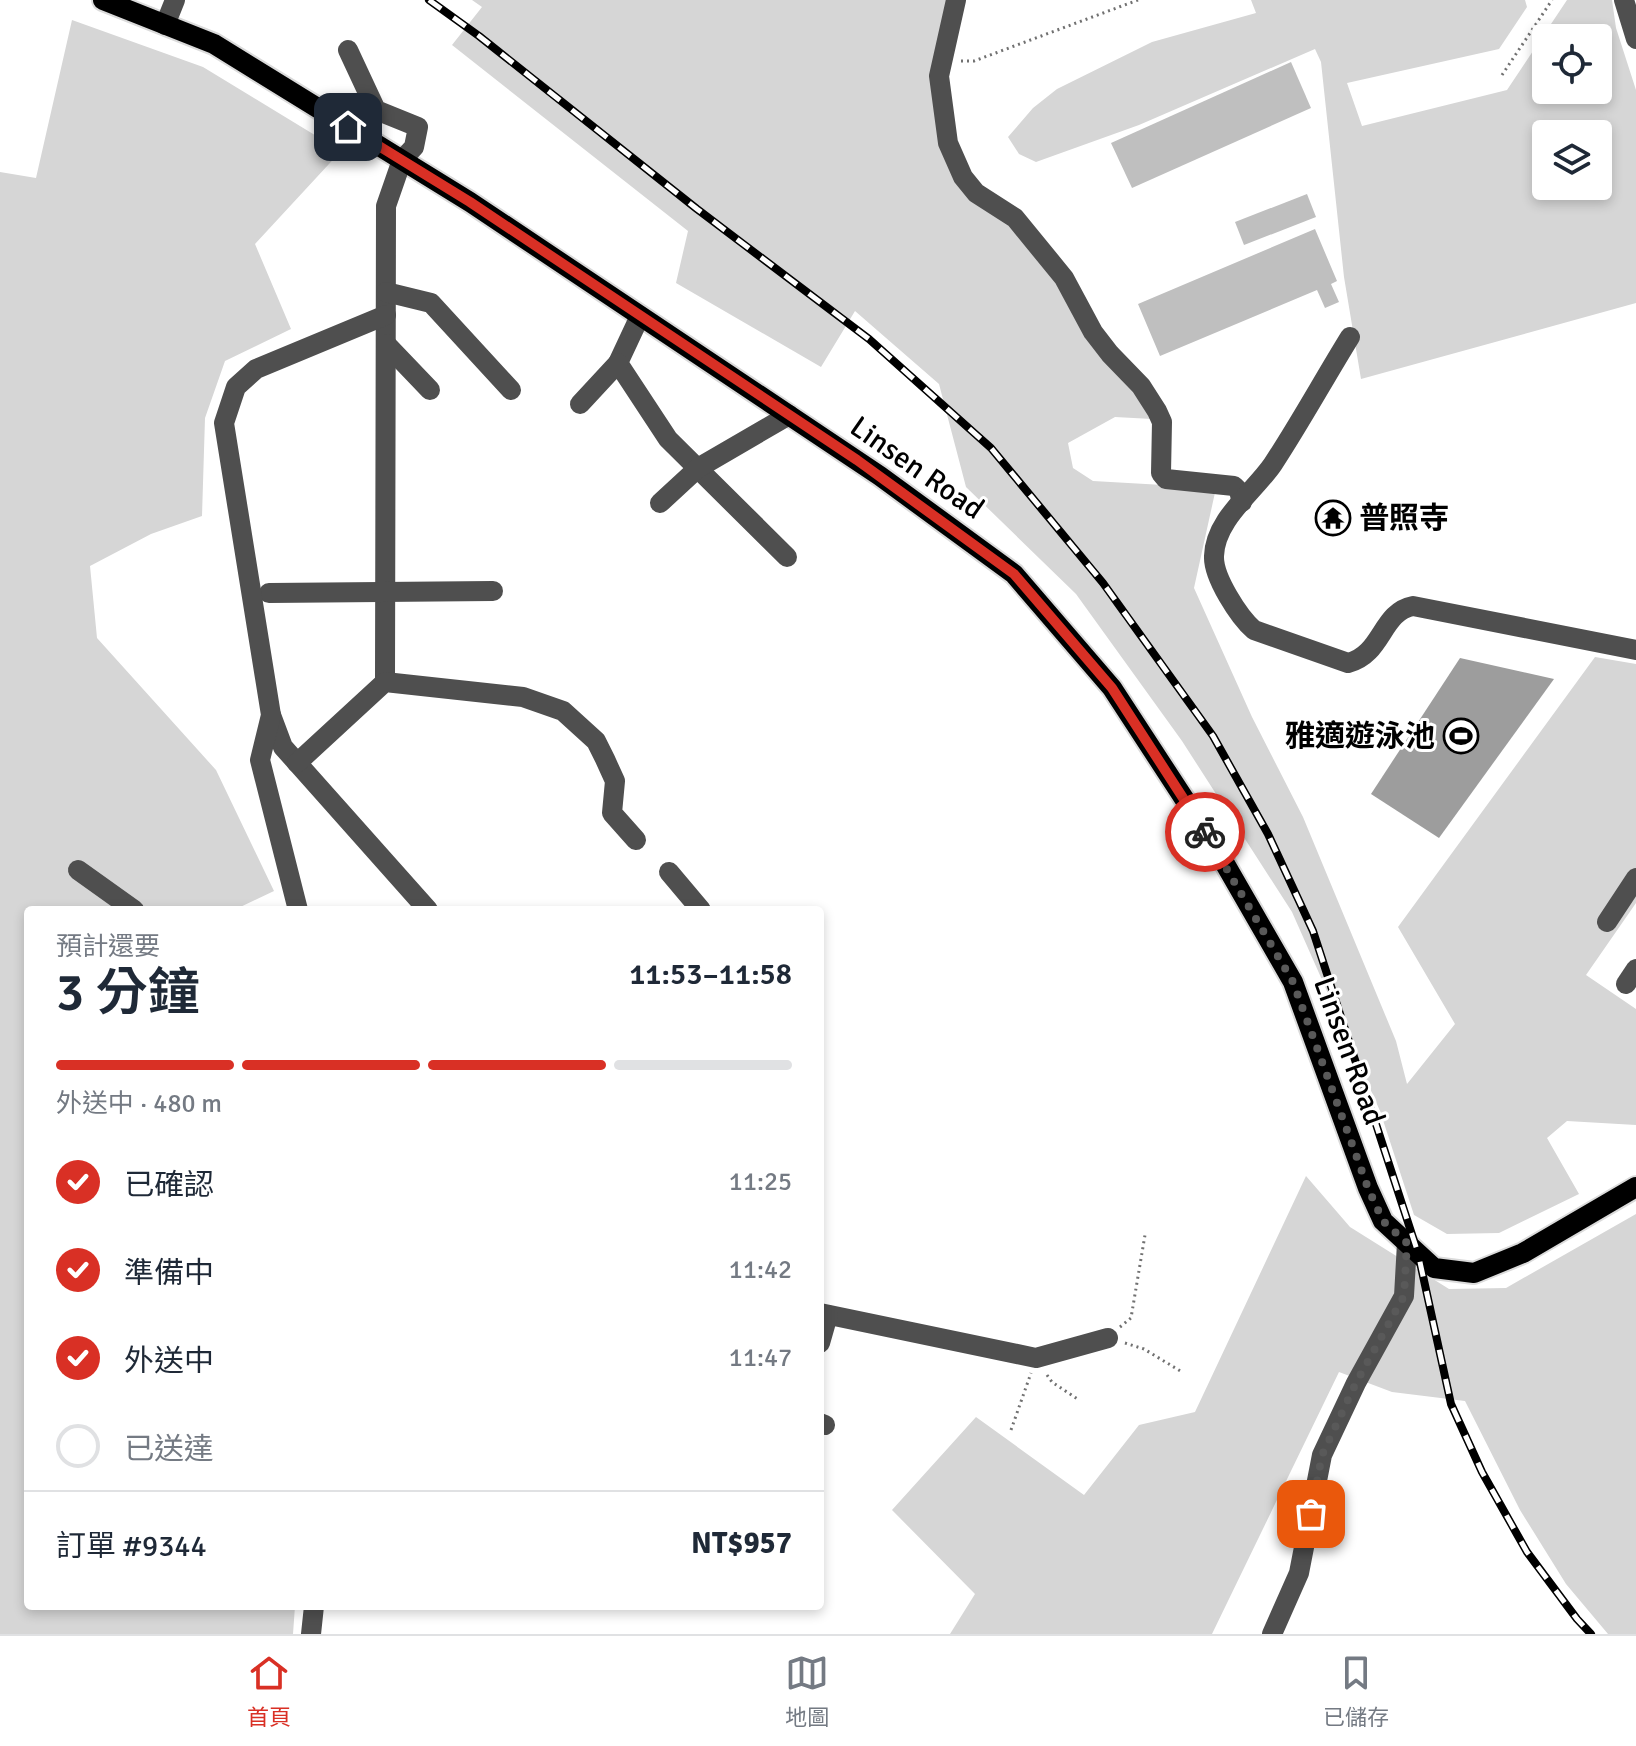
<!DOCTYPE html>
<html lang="zh-TW">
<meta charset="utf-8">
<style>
:root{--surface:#fff;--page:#f6f6f7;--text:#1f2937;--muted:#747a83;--line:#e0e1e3;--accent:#d93025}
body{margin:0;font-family:Signika,"Noto Sans TC",sans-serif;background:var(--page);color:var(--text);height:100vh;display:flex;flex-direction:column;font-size:30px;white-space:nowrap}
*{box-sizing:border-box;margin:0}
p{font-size:26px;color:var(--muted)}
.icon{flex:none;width:44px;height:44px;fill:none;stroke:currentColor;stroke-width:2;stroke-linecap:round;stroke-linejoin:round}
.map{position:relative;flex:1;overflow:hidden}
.side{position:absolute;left:24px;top:906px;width:800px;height:704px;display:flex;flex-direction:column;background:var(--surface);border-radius:8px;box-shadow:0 4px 12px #0003}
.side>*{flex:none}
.fabs{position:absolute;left:1532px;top:24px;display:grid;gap:16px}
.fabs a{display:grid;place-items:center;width:80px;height:80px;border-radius:8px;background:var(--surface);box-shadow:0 4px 12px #0003;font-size:40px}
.pin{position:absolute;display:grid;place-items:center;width:68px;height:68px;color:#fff;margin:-34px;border-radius:16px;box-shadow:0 4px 12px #0006}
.courier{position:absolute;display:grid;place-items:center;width:80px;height:80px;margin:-40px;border:6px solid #d93025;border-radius:50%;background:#fff;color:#222;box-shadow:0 2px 10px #0007}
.overview em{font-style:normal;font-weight:600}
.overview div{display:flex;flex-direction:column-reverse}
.overview{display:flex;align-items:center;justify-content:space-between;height:136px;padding:0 32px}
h1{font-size:52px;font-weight:600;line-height:60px}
.bar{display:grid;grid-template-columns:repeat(4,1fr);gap:12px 8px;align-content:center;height:96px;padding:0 32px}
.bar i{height:10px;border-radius:6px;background:var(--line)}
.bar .active{background:var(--accent)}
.bar p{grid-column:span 4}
.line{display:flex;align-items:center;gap:20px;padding:0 32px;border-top:2px solid var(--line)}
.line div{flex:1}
ol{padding:0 32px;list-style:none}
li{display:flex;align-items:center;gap:24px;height:88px}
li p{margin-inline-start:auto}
li .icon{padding:8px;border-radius:50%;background:var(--accent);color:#fff;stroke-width:4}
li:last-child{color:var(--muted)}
li i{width:44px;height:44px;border:4px solid var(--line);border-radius:50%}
.tab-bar{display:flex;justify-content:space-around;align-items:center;height:112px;border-top:2px solid var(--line);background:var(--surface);font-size:22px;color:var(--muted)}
.tab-bar a{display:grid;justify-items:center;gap:4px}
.tab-bar .active{color:var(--accent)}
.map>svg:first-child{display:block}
.green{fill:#d6d6d6;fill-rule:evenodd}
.water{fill:#9d9d9d}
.building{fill:#bfbfbf}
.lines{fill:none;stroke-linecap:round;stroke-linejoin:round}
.major-casing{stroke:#dbdbdb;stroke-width:24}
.path{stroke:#717171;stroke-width:3;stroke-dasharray:2 4;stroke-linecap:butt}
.minor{stroke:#4f4f4f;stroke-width:20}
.major{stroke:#000;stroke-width:20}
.rail-casing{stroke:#000;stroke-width:8}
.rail{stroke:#fff;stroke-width:5;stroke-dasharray:15;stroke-linecap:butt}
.done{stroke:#595959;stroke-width:8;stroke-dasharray:0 14.4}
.route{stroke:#d93025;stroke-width:10}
.labels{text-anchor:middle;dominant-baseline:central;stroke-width:6;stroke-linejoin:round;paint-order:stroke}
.street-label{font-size:30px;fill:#000;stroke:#fff}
.poi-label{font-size:30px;font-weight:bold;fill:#000;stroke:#fff;text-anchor:start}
</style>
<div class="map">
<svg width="1636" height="1634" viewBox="0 0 1636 1634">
<rect width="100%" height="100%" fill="#fff"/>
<g class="green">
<path d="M472,0H951L943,143C1017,231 1094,319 1152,419L1115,417L1068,443L1073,468L1093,481L1216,488L1194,588L1252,717L1303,817L1396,1041L1407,1084L1455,1024L1398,927L1595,657L1636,664V903L1586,975L1636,1009V1125L1567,1121L1547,1138L1579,1194L1499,1233L1447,1234L1414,1215L1380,1111L1292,912L1182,741L1076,594L966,487L939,384L855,311L821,367L676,283L688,231L452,45L482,7Z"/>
<path d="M1251,0H1525L1527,7L1499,49L1347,83L1362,126L1507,90L1567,0H1612L1616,28L1636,90V303L1361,379L1344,277L1321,62L1315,49L1139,125L1036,162L1019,154L1008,137L1033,108L1057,89L1152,42L1256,13ZM1546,38H1598V90H1546ZM1546,134H1598V186H1546Z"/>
<polygon points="72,20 203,67 341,151 255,244 291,329 225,361 205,418 202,516 151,534 90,566 97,638 216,770 274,891 234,910 28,910 28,1606 295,1606 293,1634 0,1634 0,172 36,178"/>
<polygon points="1306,1176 1350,1227 1449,1289 1506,1288 1636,1214 1636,1634 1608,1634 1566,1584 1520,1510 1465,1401 1392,1392 1339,1372 1212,1634 950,1634 975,1594 892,1510 976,1417 1084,1495 1139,1425 1195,1412"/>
</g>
<polygon class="water" points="1460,658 1554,679 1439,838 1371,794"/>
<g class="building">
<polygon points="1291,62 1311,108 1132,188 1111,143"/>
<polygon points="1307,194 1316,217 1244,245 1235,222"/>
<polygon points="1315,229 1337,281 1331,284 1339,302 1325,308 1317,290 1160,356 1138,304"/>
</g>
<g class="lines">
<g class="major-casing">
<polyline id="major" points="103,0 214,44 470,202 880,476 1014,574 1112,688 1213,843 1293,982 1368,1188 1383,1221 1434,1268 1474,1273 1523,1253 1636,1187"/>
</g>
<g class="path">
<polyline points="961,61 974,61 1138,0"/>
<polyline points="1502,75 1552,0"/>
<polyline points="1120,1327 1131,1318 1145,1235"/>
<polyline points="1125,1343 1144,1349 1182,1372"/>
<polyline points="1047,1375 1052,1382 1079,1400"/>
<polyline points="1011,1430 1031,1373"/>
</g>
<g class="minor">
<polyline points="956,0 939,76 948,143 963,177 976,193 1015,218 1064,278 1093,332 1110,354 1141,386 1157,411 1162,422 1161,473 1166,479 1234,486 1239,491 1242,502"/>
<polyline points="1624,0 1636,39"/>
<polyline points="165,25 175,0"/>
<polyline points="348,50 376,110 418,127 414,147 402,160 386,206 385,682"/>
<polyline points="386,292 431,303 511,390"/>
<polyline points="640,316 618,363 668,439 787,557"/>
<path d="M1350,337C1324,379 1300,423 1273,464C1254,492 1215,519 1214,556C1213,577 1239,617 1254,630L1348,663C1383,654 1381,612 1413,606L1636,650"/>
<polyline points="386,344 430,390"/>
<polyline points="580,404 618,363"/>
<polyline points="660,503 698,468 789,415"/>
<polyline points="269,593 493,591"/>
<polyline points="271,715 283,747 428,910"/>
<polyline points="297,763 385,682 523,697 563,711 596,741 605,759 615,781 612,813 636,840"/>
<polyline points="78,870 134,910"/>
<polyline points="669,872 701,910"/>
<polyline points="298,910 260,760 271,715 224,423 236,387 256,369 386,315"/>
<polyline points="1607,922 1636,878"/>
<polyline points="1626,984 1636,969"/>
<polyline points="820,1313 1036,1358 1108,1338"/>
<polyline points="820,1343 828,1315"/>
<polyline points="820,1423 825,1425"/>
<polyline points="311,1634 314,1606"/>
<polyline points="1272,1634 1299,1573 1322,1455 1356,1383 1404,1296 1407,1243"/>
</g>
<use href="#major" class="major"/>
<g class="rail-casing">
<polyline id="rail" points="429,0 479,36 697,209 869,339 991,448 1103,583 1213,736 1268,834 1313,931 1418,1253 1451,1404 1482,1472 1527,1552 1577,1619 1591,1634"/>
</g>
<use href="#rail" class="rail"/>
</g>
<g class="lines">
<polyline class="done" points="1205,832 1293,982 1368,1188 1383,1221 1407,1243 1404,1296 1356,1383 1322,1455 1311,1514"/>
<polyline class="route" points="348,127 470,202 857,460 1014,574 1112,688 1205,832"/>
</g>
<defs>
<g id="temple-ring" transform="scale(1.8)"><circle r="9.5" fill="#fff" stroke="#000" stroke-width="1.5"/><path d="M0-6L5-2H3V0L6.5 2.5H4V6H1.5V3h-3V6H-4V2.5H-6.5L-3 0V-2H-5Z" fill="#000"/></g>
<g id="stadium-ring" transform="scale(1.8)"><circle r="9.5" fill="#fff" stroke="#000" stroke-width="1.5"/><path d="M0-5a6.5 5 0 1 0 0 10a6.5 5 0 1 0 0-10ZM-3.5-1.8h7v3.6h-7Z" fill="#000"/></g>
</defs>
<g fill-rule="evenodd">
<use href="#temple-ring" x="1333" y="518"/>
<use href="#stadium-ring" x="1461" y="736"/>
</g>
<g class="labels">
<g class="street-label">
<text transform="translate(917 468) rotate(35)">Linsen Road</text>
<text transform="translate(1349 1051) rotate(70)">Linsen Road</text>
</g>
<g class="poi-label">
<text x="1359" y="518">普照寺</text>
<text x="1435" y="736" text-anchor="end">雅適遊泳池</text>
</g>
</g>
</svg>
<div class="fabs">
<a><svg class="icon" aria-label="locate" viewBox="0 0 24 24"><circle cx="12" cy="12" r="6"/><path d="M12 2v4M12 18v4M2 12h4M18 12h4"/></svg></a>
<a><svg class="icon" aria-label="layers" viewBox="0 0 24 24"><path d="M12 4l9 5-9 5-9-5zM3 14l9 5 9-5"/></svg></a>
</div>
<div class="pin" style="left:1311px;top:1514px;background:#ea580c"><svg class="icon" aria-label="bag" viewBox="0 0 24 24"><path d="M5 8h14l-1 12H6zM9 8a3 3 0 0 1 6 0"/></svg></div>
<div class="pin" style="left:348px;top:127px;background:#1f2937"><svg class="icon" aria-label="home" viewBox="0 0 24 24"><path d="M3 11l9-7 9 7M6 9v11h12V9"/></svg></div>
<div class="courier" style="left:1205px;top:832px"><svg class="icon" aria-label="bike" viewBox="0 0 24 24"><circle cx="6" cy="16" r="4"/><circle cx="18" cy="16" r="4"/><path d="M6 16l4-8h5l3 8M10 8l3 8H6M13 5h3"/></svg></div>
<section class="side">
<div class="overview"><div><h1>3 分鐘</h1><p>預計還要</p></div><em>11:53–11:58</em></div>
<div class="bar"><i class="active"></i><i class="active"></i><i class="active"></i><i></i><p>外送中 · 480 m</p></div>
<ol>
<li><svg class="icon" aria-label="check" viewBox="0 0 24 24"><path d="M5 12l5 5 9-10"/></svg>已確認<p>11:25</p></li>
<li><svg class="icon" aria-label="check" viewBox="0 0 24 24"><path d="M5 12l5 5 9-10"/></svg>準備中<p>11:42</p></li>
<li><svg class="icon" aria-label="check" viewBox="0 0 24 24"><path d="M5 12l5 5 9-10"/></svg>外送中<p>11:47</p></li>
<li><i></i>已送達</li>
</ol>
<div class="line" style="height:104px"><div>訂單 #9344</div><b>NT$957</b></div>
</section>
</div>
<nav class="tab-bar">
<a class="active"><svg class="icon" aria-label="home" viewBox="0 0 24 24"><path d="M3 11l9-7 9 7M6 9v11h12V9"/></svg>首頁</a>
<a><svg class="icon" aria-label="map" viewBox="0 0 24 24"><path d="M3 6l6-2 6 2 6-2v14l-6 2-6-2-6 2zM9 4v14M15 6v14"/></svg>地圖</a>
<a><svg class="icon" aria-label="saved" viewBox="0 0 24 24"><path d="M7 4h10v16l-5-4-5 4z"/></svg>已儲存</a>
</nav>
